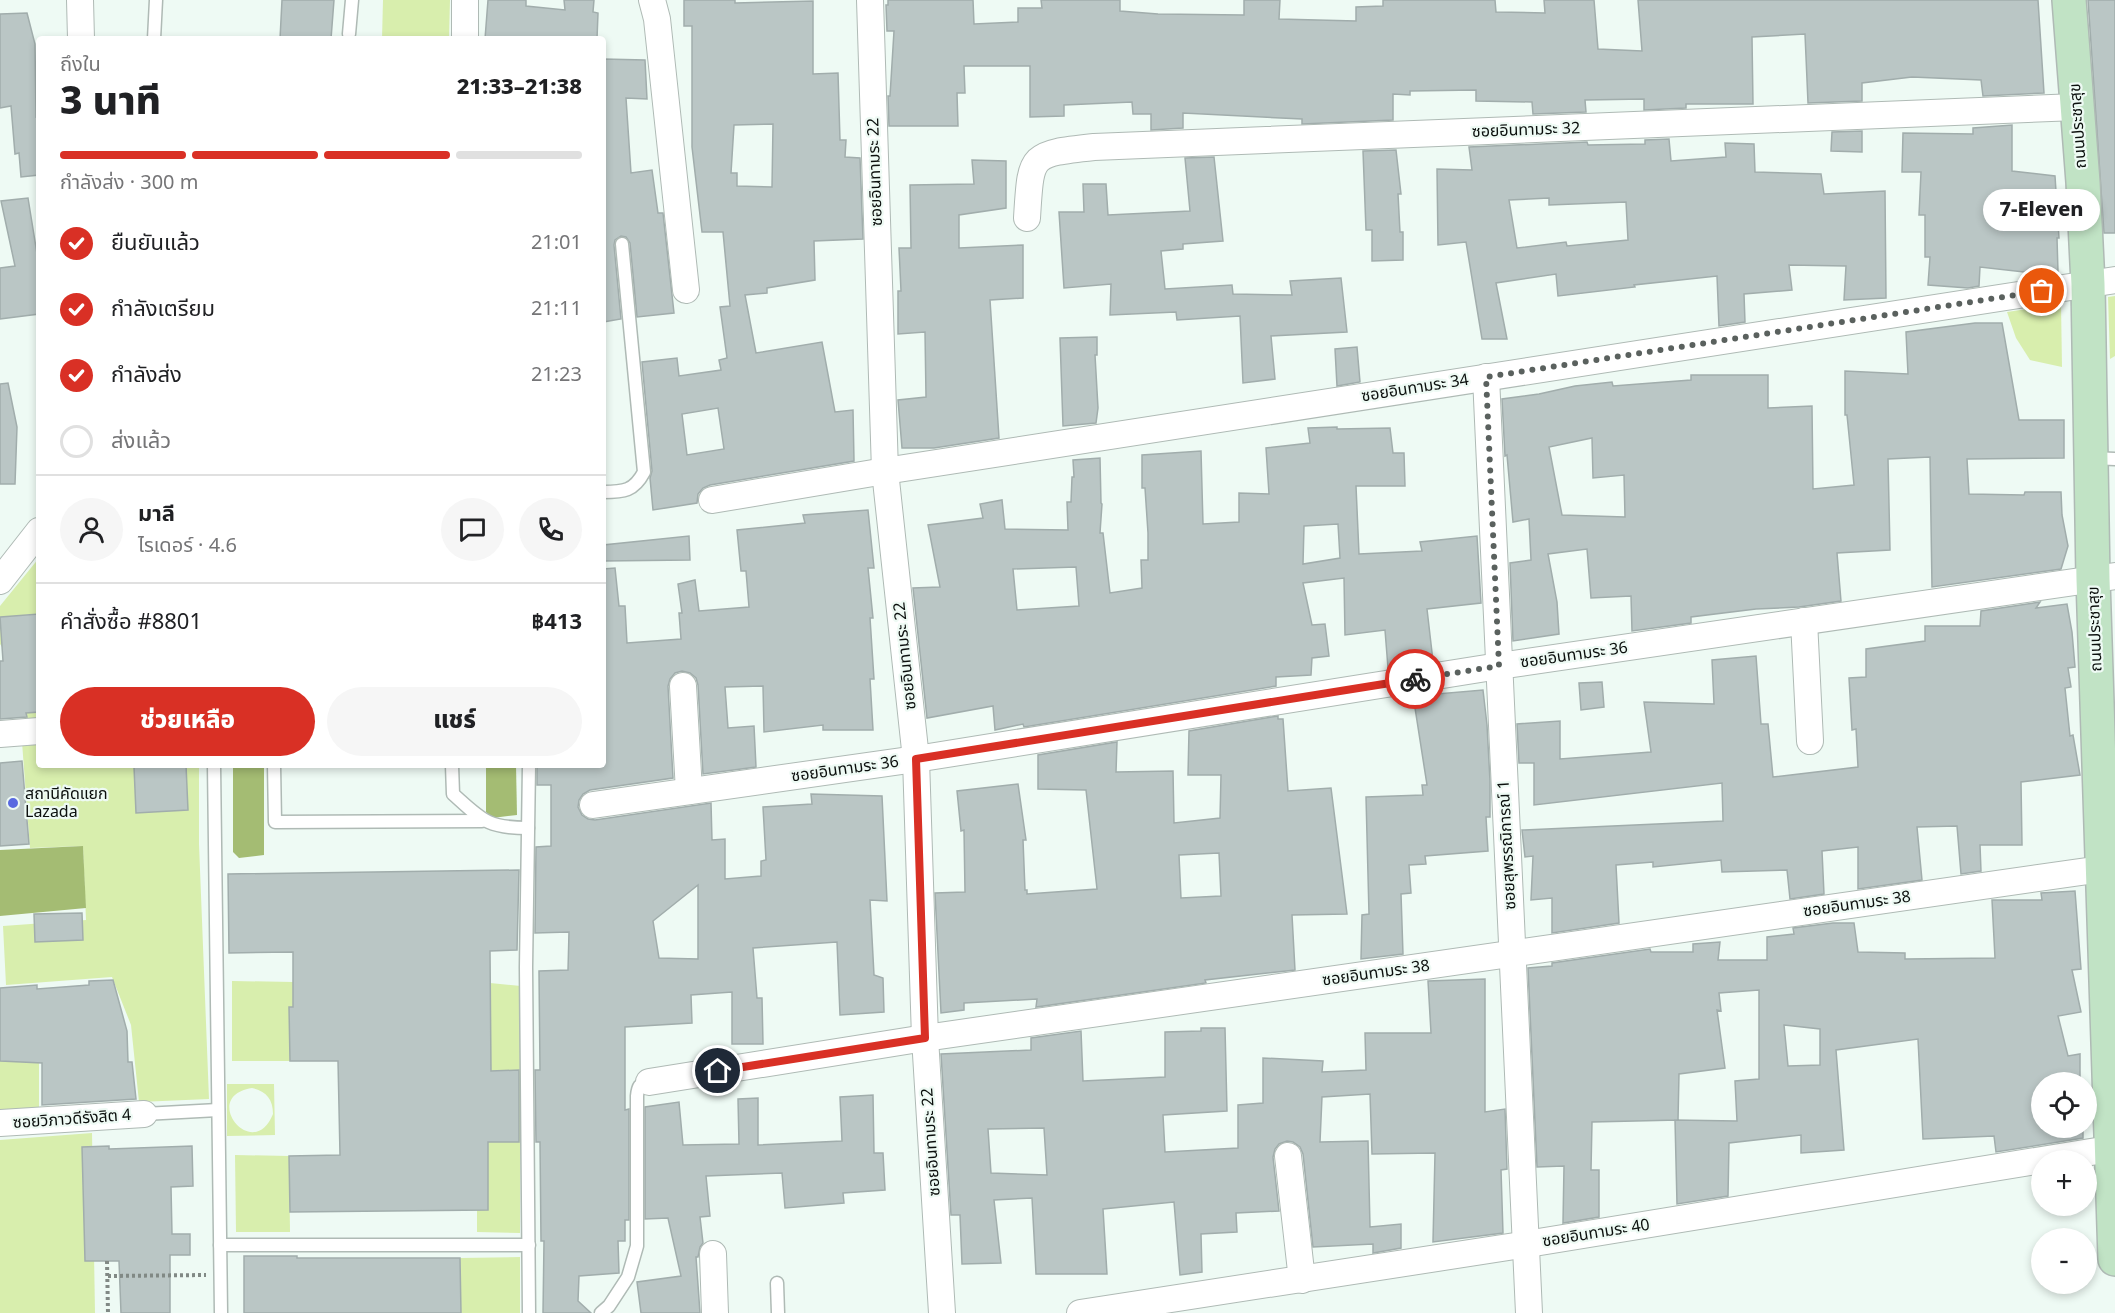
<!DOCTYPE html>
<html lang="th">
<meta charset="utf-8">
<style>
:root{--surface:#fff;--page:#f6f6f6;--text:#202124;--muted:#757577;--line:#e0e0e0;--accent:#d93025}
body{margin:0;font-family:Georgia,"Noto Sans Thai",serif;background:var(--page);color:var(--text);height:100vh;display:flex;flex-direction:column;font-size:22px;white-space:nowrap}
*{box-sizing:border-box;margin:0}
p{font-size:20px;color:var(--muted)}
.icon{flex:none;width:33px;height:33px;fill:none;stroke:currentColor;stroke-width:2;stroke-linecap:round;stroke-linejoin:round}
.map{position:relative;flex:1;overflow:hidden}
.side{position:absolute;left:36px;top:36px;width:570px;height:732px;display:flex;flex-direction:column;background:var(--surface);border-radius:6px;box-shadow:0 3px 9px #0003}
.side>*{flex:none}
.controls{position:absolute;left:2031px;top:1072px;display:grid;gap:12px}
.controls a{display:grid;place-items:center;width:66px;height:66px;border-radius:50%;background:var(--surface);box-shadow:0 3px 9px #0003;font-size:30px}
.pin{position:absolute;display:grid;place-items:center;width:51px;height:51px;color:#fff;margin:-26px;border:3px solid #fff;border-radius:50%;box-shadow:0 2px 6px #0007}
.courier{position:absolute;display:grid;place-items:center;width:60px;height:60px;margin:-30px;border:4px solid #d93025;border-radius:50%;background:#fff;color:#222;box-shadow:0 2px 8px #0007}
.bubble{position:absolute;height:42px;border-radius:21px;background:var(--surface);box-shadow:0 3px 9px #0003;font-size:20px;font-weight:800;line-height:42px;text-align:center}
.head em{font-style:normal;font-weight:800}
.head div{display:flex;flex-direction:column-reverse}
.head{display:flex;align-items:center;justify-content:space-between;height:102px;padding:0 24px}
h1{font-size:39px;font-weight:800;line-height:45px}
.bar{display:grid;grid-template-columns:repeat(4,1fr);gap:9px 6px;align-content:center;height:72px;padding:0 24px}
.bar i{height:8px;border-radius:4px;background:var(--line)}
.bar .selected{background:var(--accent)}
.bar p{grid-column:span 4}
.line{display:flex;align-items:center;gap:15px;padding:0 24px;border-top:2px solid var(--line)}
.line div{flex:1}
.round{display:grid;place-items:center;flex:none;width:63px;height:63px;border-radius:32px;background:var(--page)}
ol{padding:0 24px;list-style:none}
li{display:flex;align-items:center;gap:18px;height:66px}
li p{margin-inline-start:auto}
li .icon{padding:6px;border-radius:50%;background:var(--accent);color:#fff;stroke-width:4}
li:last-child{color:var(--muted)}
li i{width:33px;height:33px;border:3px solid var(--line);border-radius:50%}
.primary-button{display:flex;gap:12px;margin-top:auto;padding:12px 24px}
.primary-button a{flex:1;height:69px;border-radius:36px;background:var(--accent);color:#fff;font-size:24px;font-weight:800;line-height:69px;text-align:center}
.primary-button a+a{background:var(--page);color:var(--text)}
.map>svg:first-child{display:block}
.green{fill:#d8eead;fill-rule:evenodd}
.forest{fill:#a4bc73}
.building{fill:#bac6c5;stroke:#a1adac;stroke-width:1.5;fill-rule:evenodd}
.lines{fill:none;stroke-linecap:round;stroke-linejoin:round}
.lane-casing{stroke:#afbab5;stroke-width:15}
.street-casing{stroke:#afbab5;stroke-width:28}
.secondary-casing{stroke:#afbab5;stroke-width:36}
.path{stroke:#818985;stroke-width:4;stroke-dasharray:3 3;stroke-linecap:butt}
.lane{stroke:#fff;stroke-width:12}
.street{stroke:#fff;stroke-width:26}
.secondary{stroke:#c1e3c5;stroke-width:33}
.done{stroke:#5a615e;stroke-width:6;stroke-dasharray:0 10.8}
.route{stroke:#d93025;stroke-width:8}
.poi-dot{fill:#5969e0;stroke:#eefaf4;stroke-width:2}
.labels{text-anchor:middle;dominant-baseline:central;stroke-width:4.5;stroke-linejoin:round;paint-order:stroke}
.street-label{font-size:16px;fill:#0b0f0d;stroke:#eefaf4}
.poi-label{font-size:16px;fill:#0b0f0d;stroke:#eefaf4;text-anchor:start}
</style>
<div class="map">
<svg width="2115" height="1313" viewBox="0 0 2115 1313">
<rect width="100%" height="100%" fill="#eefaf4"/>
<g class="green">
<polygon points="383,0 450,0 449,39 382,39"/>
<polygon points="2115,296 2115,356 2110,359 2108,297"/>
<polygon points="2061,304 2062,367 2030,360 2016,338 2007,312"/>
<polygon points="39,558 39,725 24,726 29,687 0,644 0,606"/>
<polygon points="39,741 39,765 199,765 199,844 209,1099 139,1102 131,1025 112,977 6,985 3,926 86,920 83,846 30,848 22,742"/>
<polygon points="232,981 293,982 293,1007 289,1007 290,1061 232,1061"/>
<path d="M490,983L521,986L520,1233L477,1232V1210L488,1209C487,1134 491,1059 490,983Z"/>
<polygon points="0,1039 39,1039 39,1113 0,1116"/>
<path d="M227,1084H274L275,1135L227,1136ZM252,1088C266,1091 273,1099 273,1114C253,1164 199,1096 252,1088Z"/>
<polygon points="92,1133 95,1313 0,1313 0,1140"/>
<polygon points="235,1155 289,1156 290,1232 236,1232"/>
<polygon points="520,1257 520,1313 461,1313 460,1258"/>
</g>
<g class="forest">
<polygon points="233,765 264,765 264,855 239,858 233,852"/>
<polygon points="486,765 516,765 517,815 492,818 486,812"/>
<polygon points="83,846 86,908 0,916 0,850"/>
</g>
<g class="building">
<polygon points="282,0 334,0 331,39 280,39"/>
<polygon points="488,0 526,0 526,6 565,10 564,0 594,0 593,12 598,13 597,39 485,39"/>
<path d="M684,0H735V3L813,1V74L838,73L840,140H846L845,157L860,158L863,239L814,241L815,280L767,288V293L745,295L756,353L822,342L835,412L853,410L854,461L710,485L703,488L698,494L697,503L653,510L650,478L652,471L642,362L677,358L679,376L721,370L719,360L727,358L720,307L730,306L723,232H702L692,147V26H684ZM773,124L772,187L737,186V173H731L734,125ZM718,408L724,449L687,455L682,414Z"/>
<polygon points="888,0 973,0 974,24 1018,22 1018,8 1042,8 1041,0 1120,0 1120,11 1158,14 1244,15 1244,0 1280,0 1279,19 1356,21 1356,7 1383,6 1383,0 1495,0 1496,12 1545,13 1544,0 1594,0 1598,49 1642,51 1638,0 2038,0 2044,93 1983,96 1981,80 1912,77 1862,83 1862,101 1808,103 1805,34 1752,37 1753,104 1686,104 1686,108 1644,110 1644,99 1585,100 1586,112 1533,114 1532,102 1476,101 1476,90 1410,91 1410,95 1393,94 1393,120 1302,124 1302,119 1183,113 1183,128 1151,130 1151,114 1133,114 1132,102 1064,105 1064,116 1030,117 1030,66 964,66 965,93 957,93 958,126 889,126 888,96 890,96 894,31 887,31 886,5 888,5"/>
<polygon points="2088,0 2115,0 2115,233 2104,233"/>
<polygon points="27,13 35,44 36,117 39,116 39,175 21,177 19,153 15,154 11,106 0,108 0,14"/>
<polygon points="603,59 645,60 647,99 626,98 631,173 652,170 658,213 663,213 674,313 637,317 630,243 626,237 621,236 615,240 614,245 621,319 603,322"/>
<polygon points="2012,125 2012,171 2055,176 2059,238 2057,238 2058,272 2033,273 1980,267 1979,286 1968,288 1928,285 1930,257 1925,257 1925,215 1919,215 1921,172 1902,172 1903,133 1973,134 1973,128"/>
<polygon points="1862,131 1862,152 1831,151 1832,132"/>
<path d="M1669,139L1671,161L1726,157L1725,143L1754,144L1755,172L1821,174L1824,194L1885,191L1886,298L1844,300L1846,266L1789,265L1792,290L1744,294L1745,322L1719,326L1717,276L1634,285L1635,287L1558,296L1556,274L1496,283L1507,339H1482L1466,242L1438,245L1437,169L1472,170L1469,147L1587,142L1588,145L1645,144V140ZM1549,198V205L1626,202L1628,240L1567,246L1566,242L1517,248L1509,200Z"/>
<polygon points="1396,150 1401,194 1398,194 1400,232 1403,232 1403,260 1372,261 1372,230 1366,230 1363,151"/>
<polygon points="1214,157 1223,241 1183,244 1183,249 1161,251 1165,289 1232,285 1233,294 1292,295 1290,281 1341,278 1347,332 1271,336 1275,379 1243,383 1240,316 1177,320 1176,312 1110,315 1111,284 1064,288 1059,212 1084,212 1083,184 1106,184 1108,215 1190,211 1185,158"/>
<polygon points="972,160 1006,161 1006,208 959,215 959,248 1023,245 1023,298 990,300 999,438 934,448 902,448 898,400 926,397 925,332 898,334 898,291 901,291 899,248 911,248 910,185 974,184"/>
<polygon points="28,198 39,266 39,314 0,319 0,268 15,266 1,201"/>
<path d="M1975,323H2002L2019,420H2064V458L1967,459L1969,494L2024,495L2025,492H2061L2062,515L2068,546L2061,569L1932,587L1930,457L1888,459L1890,550L1837,553L1841,601L1799,607L1756,609L1691,617V623L1632,631L1631,596L1591,598L1587,549L1548,554L1557,602L1559,634L1513,641L1510,563L1531,560L1529,519L1513,522L1507,455L1505,456L1502,399L1539,394L1575,386L1612,382L1613,386L1691,380V375H1768V408L1812,406L1813,489L1854,485L1847,415H1845V371L1908,374L1906,332ZM1592,438L1593,478L1624,475L1625,517L1562,515L1549,447Z"/>
<polygon points="1097,337 1097,355 1095,355 1098,408 1096,423 1063,426 1060,338"/>
<polygon points="1357,347 1360,382 1337,386 1335,349"/>
<polygon points="8,383 17,427 15,484 0,484 0,384"/>
<path d="M1337,427V429L1390,428L1393,453H1404L1405,486H1356L1359,554L1422,551L1420,542L1477,536L1481,603L1427,609L1433,661L1388,668L1385,630L1345,635L1344,578L1303,583L1312,625L1325,624L1329,656L1312,658L1311,675L1276,677V686L1024,727L1023,724L995,730L993,706L927,718L913,588L940,587L928,525L983,518L980,504L1002,500L1005,529L1068,530L1067,502H1071L1072,477H1074L1073,460L1100,458L1101,503L1102,504L1100,533H1103L1110,593L1142,588L1141,560H1148V533L1145,488H1142V455L1201,451L1203,524L1239,522V493L1269,494L1266,448L1310,443L1308,428ZM1338,524L1340,558L1303,564L1304,526ZM1076,567L1079,606L1017,610L1013,569Z"/>
<path d="M868,510L874,568H868L873,618H870L874,679H870L873,730H823V725L764,732L763,686L725,687L728,728L754,726L756,767L703,774L698,685L696,678L690,673L682,671L675,673L670,679L668,686L673,778L590,790L583,794L579,800L578,807L582,815L588,819L595,820L711,803L712,840L725,839V879L761,876V861L766,860L763,807L812,804L811,794L882,796L887,901L870,900L874,975L883,978L884,1012L840,1015L837,942L753,948L757,998H762L763,1044H732V992L691,995L692,1023L625,1027V1110L629,1109V1220H625V1241H618L619,1273L579,1276L578,1301L591,1313H543L544,1241H541L540,1142H536L535,1070H540L539,971L568,970L569,932L535,933L536,847L551,846V785H537V765H603V569L615,568L619,606H625L627,643L681,639L679,613H682L678,584L695,580L699,611L749,607L746,571H741L737,530L805,523L803,515ZM698,885V959L659,958L653,921Z"/>
<polygon points="689,536 690,560 603,561 603,545"/>
<polygon points="2040,602 2036,608 2067,604 2072,632 2075,667 2068,668 2071,687 2065,688 2070,736 2073,735 2080,775 2021,782 2022,845 1980,845 1981,871 1961,874 1957,826 1917,827 1922,880 1858,889 1858,847 1822,851 1824,894 1790,899 1787,870 1722,872 1721,860 1653,867 1653,862 1616,865 1619,923 1552,933 1552,898 1531,900 1533,856 1525,857 1522,830 1723,821 1722,783 1534,805 1534,763 1519,763 1517,724 1560,721 1560,759 1651,752 1644,702 1714,704 1712,660 1756,656 1761,724 1768,724 1773,777 1858,767 1856,729 1852,730 1849,678 1866,677 1866,649 1925,641 1925,626 1980,626 1981,611"/>
<polygon points="39,614 39,712 26,713 27,717 0,719 0,661 3,661 0,617"/>
<polygon points="1602,682 1604,707 1581,710 1579,683"/>
<polygon points="1483,690 1487,725 1490,781 1490,817 1486,817 1488,851 1425,856 1426,864 1409,865 1411,893 1401,894 1403,954 1361,959 1362,915 1369,914 1366,797 1423,795 1422,785 1427,785 1413,695 1437,691 1437,694"/>
<path d="M1278,716V719H1283L1288,791L1331,788L1347,914L1292,915L1295,970L1205,980L1206,983L1036,1007L1037,999L964,1003V1010L941,1013L935,893L965,892L964,830L961,831L957,791L1018,784L1026,840H1023L1025,890H1027V894L1097,889L1086,790L1038,789V755L1117,742L1116,772L1173,771L1174,823L1220,818L1221,775H1188L1189,731ZM1219,853L1221,896L1181,898L1179,855Z"/>
<polygon points="22,761 29,844 0,846 0,763"/>
<polygon points="186,765 188,810 136,813 134,767"/>
<polygon points="519,870 517,950 490,951 491,1071 519,1070 519,1142 488,1142 488,1210 290,1212 289,1156 340,1155 338,1061 290,1061 289,1007 293,1007 293,952 229,953 228,874"/>
<path d="M2075,891L2081,969L2072,970L2081,1012L2058,1016L2068,1056L2080,1054V1083H2042V1128H2083V1138L1996,1152L1994,1136L1923,1139L1918,1039L1836,1050L1844,1150L1801,1153V1135L1729,1143L1728,1196L1677,1204L1675,1120L1737,1121L1735,1081L1759,1079V990L1719,993L1721,1011L1717,1010L1725,1068L1679,1074L1678,1120L1592,1122L1591,1170H1599V1217L1563,1223L1564,1166L1537,1167L1528,968L1552,966V963L1650,949L1651,952H1693V944L1720,942L1718,960H1767V937L1794,934L1793,928L1833,923H1854L1858,952L1905,953V959L1995,958L1992,900H2042L2041,893ZM1784,1025L1820,1029V1065L1788,1066Z"/>
<polygon points="82,913 83,940 35,942 34,914"/>
<path d="M1485,979V1112L1505,1109L1507,1169L1501,1170L1503,1233L1433,1242L1435,1153L1372,1154L1370,1094L1322,1097L1320,1142L1368,1141L1370,1227L1401,1224V1248L1373,1253V1244L1313,1247L1303,1154L1300,1147L1293,1142L1287,1141L1279,1144L1275,1149L1273,1157L1279,1211L1236,1213L1237,1232L1201,1234L1202,1272L1180,1275L1174,1202L1103,1209L1107,1274H1036L1032,1198L994,1200L1001,1263L962,1264L960,1215H951L941,1054L1031,1050V1038L1081,1031L1083,1081L1165,1077V1032L1201,1031V1028H1225L1227,1111L1163,1115L1165,1152L1238,1148V1105L1263,1103V1058L1323,1061L1322,1072L1366,1070L1365,1033H1431L1428,981ZM1044,1128L1047,1175L991,1173L988,1129Z"/>
<polygon points="113,980 127,1031 128,1062 132,1062 136,1099 42,1105 42,1063 0,1061 0,988 37,985 37,989 89,985 89,981"/>
<polygon points="873,1095 874,1153 883,1153 885,1190 843,1193 844,1203 785,1208 782,1173 706,1176 710,1216 700,1217 703,1243 700,1247 698,1257 696,1257 700,1313 641,1313 637,1282 681,1276 668,1218 645,1219 645,1107 679,1102 683,1145 739,1144 738,1099 758,1098 758,1145 842,1141 840,1097"/>
<polygon points="109,1146 109,1149 192,1146 193,1186 171,1187 172,1234 190,1234 190,1255 170,1255 170,1313 121,1313 119,1261 85,1261 82,1147"/>
<polygon points="244,1256 297,1256 297,1258 460,1258 461,1313 244,1313"/>
</g>
<g class="lines">
<g class="lane-casing">
<g id="lane">
<polyline points="349,34 352,0"/>
<polyline points="154,39 156,0"/>
<polyline points="2092,458 2115,459"/>
<path d="M603,492C624,492 634,491 644,472L622,244"/>
<polyline points="214,765 221,1313"/>
<polyline points="274,765 275,822 482,821"/>
<path d="M452,765L453,794C482,820 487,828 528,828"/>
<polyline points="529,765 526,967 529,1313"/>
<polyline points="144,1114 218,1110"/>
<polyline points="220,1245 529,1245"/>
<polyline points="777,1283 778,1313"/>
<path d="M601,1313L609,1306L628,1277L637,1246V1096C638,1086 639,1084 649,1082"/>
</g>
</g>
<g class="street-casing">
<g id="street">
<polyline points="80,0 81,39"/>
<polyline points="652,0 657,19 686,290"/>
<polyline points="870,0 885,471 916,759 925,1038 942,1313"/>
<polyline points="465,39 465,0"/>
<path d="M1027,218C1031,154 1029,154 1094,147L2077,107"/>
<polyline points="1486,377 1529,1313"/>
<polyline points="712,500 885,471 2115,280"/>
<polyline points="0,581 39,531"/>
<polyline points="1804,621 1810,741"/>
<polyline points="683,686 689,791"/>
<polyline points="0,734 39,731"/>
<polyline points="593,805 916,759 1499,666 2115,576"/>
<polyline points="649,1082 925,1038 2115,867"/>
<polyline points="0,1123 144,1114"/>
<polyline points="1288,1156 1302,1280"/>
<polyline points="713,1254 715,1313"/>
<polyline points="1080,1313 1515,1246 2115,1148"/>
</g>
</g>
<g class="secondary-casing">
<polyline id="secondary" points="2069,0 2083,182 2088,284 2093,579 2115,1259"/>
</g>
<g class="path">
<polyline points="107,1261 108,1313"/>
<polyline points="108,1276 206,1275"/>
</g>
<use href="#lane" class="lane"/>
<use href="#street" class="street"/>
<use href="#secondary" class="secondary"/>
</g>
<g class="lines">
<polyline class="done" points="1415,679 1499,666 1486,377 2042,291"/>
<polyline class="route" points="718,1071 925,1038 916,759 1415,679"/>
</g>
<circle class="poi-dot" cx="13" cy="803" r="6"/>
<g class="labels">
<g class="street-label">
<text transform="translate(2078 126) rotate(-94)">ถนนประชาสุข</text>
<text transform="translate(1526 130) rotate(-2)">ซอยอินทามระ 32</text>
<text transform="translate(875 172) rotate(-92)">ซอยอินทามระ 22</text>
<text transform="translate(1415 388) rotate(-9)">ซอยอินทามระ 34</text>
<text transform="translate(2095 629) rotate(-92)">ถนนประชาสุข</text>
<text transform="translate(1574 655) rotate(-8)">ซอยอินทามระ 36</text>
<text transform="translate(905 656) rotate(-96)">ซอยอินทามระ 22</text>
<text transform="translate(845 769) rotate(-8)">ซอยอินทามระ 36</text>
<text transform="translate(1507 845) rotate(-93)">ซอยสุพรรณิการณ์ 1</text>
<text transform="translate(1857 904) rotate(-8)">ซอยอินทามระ 38</text>
<text transform="translate(1376 973) rotate(-8)">ซอยอินทามระ 38</text>
<text transform="translate(72 1119) rotate(-4)">ซอยวิภาวดีรังสิต 4</text>
<text transform="translate(931 1142) rotate(-94)">ซอยอินทามระ 22</text>
<text transform="translate(1596 1233) rotate(-9)">ซอยอินทามระ 40</text>
</g>
<g class="poi-label">
<text x="25" y="794">สถานีคัดแยก<tspan x="25" dy="18">Lazada</tspan></text>
</g>
</g>
</svg>
<div class="controls">
<a><svg class="icon" aria-label="locate" viewBox="0 0 24 24"><circle cx="12" cy="12" r="6"/><path d="M12 2v4M12 18v4M2 12h4M18 12h4"/></svg></a>
<a>+</a>
<a>−</a>
</div>
<div class="pin" style="left:2042px;top:291px;background:#ea580c"><svg class="icon" aria-label="bag" viewBox="0 0 24 24"><path d="M5 8h14l-1 12H6zM9 8a3 3 0 0 1 6 0"/></svg></div>
<div class="pin" style="left:718px;top:1071px;background:#1f2937"><svg class="icon" aria-label="home" viewBox="0 0 24 24"><path d="M3 11l9-7 9 7M6 9v11h12V9"/></svg></div>
<div class="courier" style="left:1415px;top:679px"><svg class="icon" aria-label="bike" viewBox="0 0 24 24"><circle cx="6" cy="16" r="4"/><circle cx="18" cy="16" r="4"/><path d="M6 16l4-8h5l3 8M10 8l3 8H6M13 5h3"/></svg></div>
<div class="bubble" style="left:1983px;top:189px;width:117px">7-Eleven</div>
<section class="side">
<div class="head"><div><h1>3 นาที</h1><p>ถึงใน</p></div><em>21:33–21:38</em></div>
<div class="bar"><i class="selected"></i><i class="selected"></i><i class="selected"></i><i></i><p>กำลังส่ง · 300 m</p></div>
<ol>
<li><svg class="icon" aria-label="check" viewBox="0 0 24 24"><path d="M5 12l5 5 9-10"/></svg>ยืนยันแล้ว<p>21:01</p></li>
<li><svg class="icon" aria-label="check" viewBox="0 0 24 24"><path d="M5 12l5 5 9-10"/></svg>กำลังเตรียม<p>21:11</p></li>
<li><svg class="icon" aria-label="check" viewBox="0 0 24 24"><path d="M5 12l5 5 9-10"/></svg>กำลังส่ง<p>21:23</p></li>
<li><i></i>ส่งแล้ว</li>
</ol>
<div class="line" style="height:108px"><a class="round"><svg class="icon" aria-label="person" viewBox="0 0 24 24"><circle cx="12" cy="8" r="4"/><path d="M4 21q1-7 8-7t8 7"/></svg></a><div><b>มาลี</b><p>ไรเดอร์ · 4.6</p></div><a class="round"><svg class="icon" aria-label="chat" viewBox="0 0 24 24"><path d="M4 5h16v11H9l-5 4z"/></svg></a><a class="round"><svg class="icon" aria-label="phone" viewBox="0 0 24 24"><path d="M5 4h4l2 5-3 2q2 4 5 5l2-3 5 2v4C11 20 4 13 5 4z"/></svg></a></div>
<div class="line" style="height:78px"><div>คำสั่งซื้อ #8801</div><b>฿413</b></div>
<div class="primary-button"><a>ช่วยเหลือ</a><a>แชร์</a></div>
</section>
</div>
